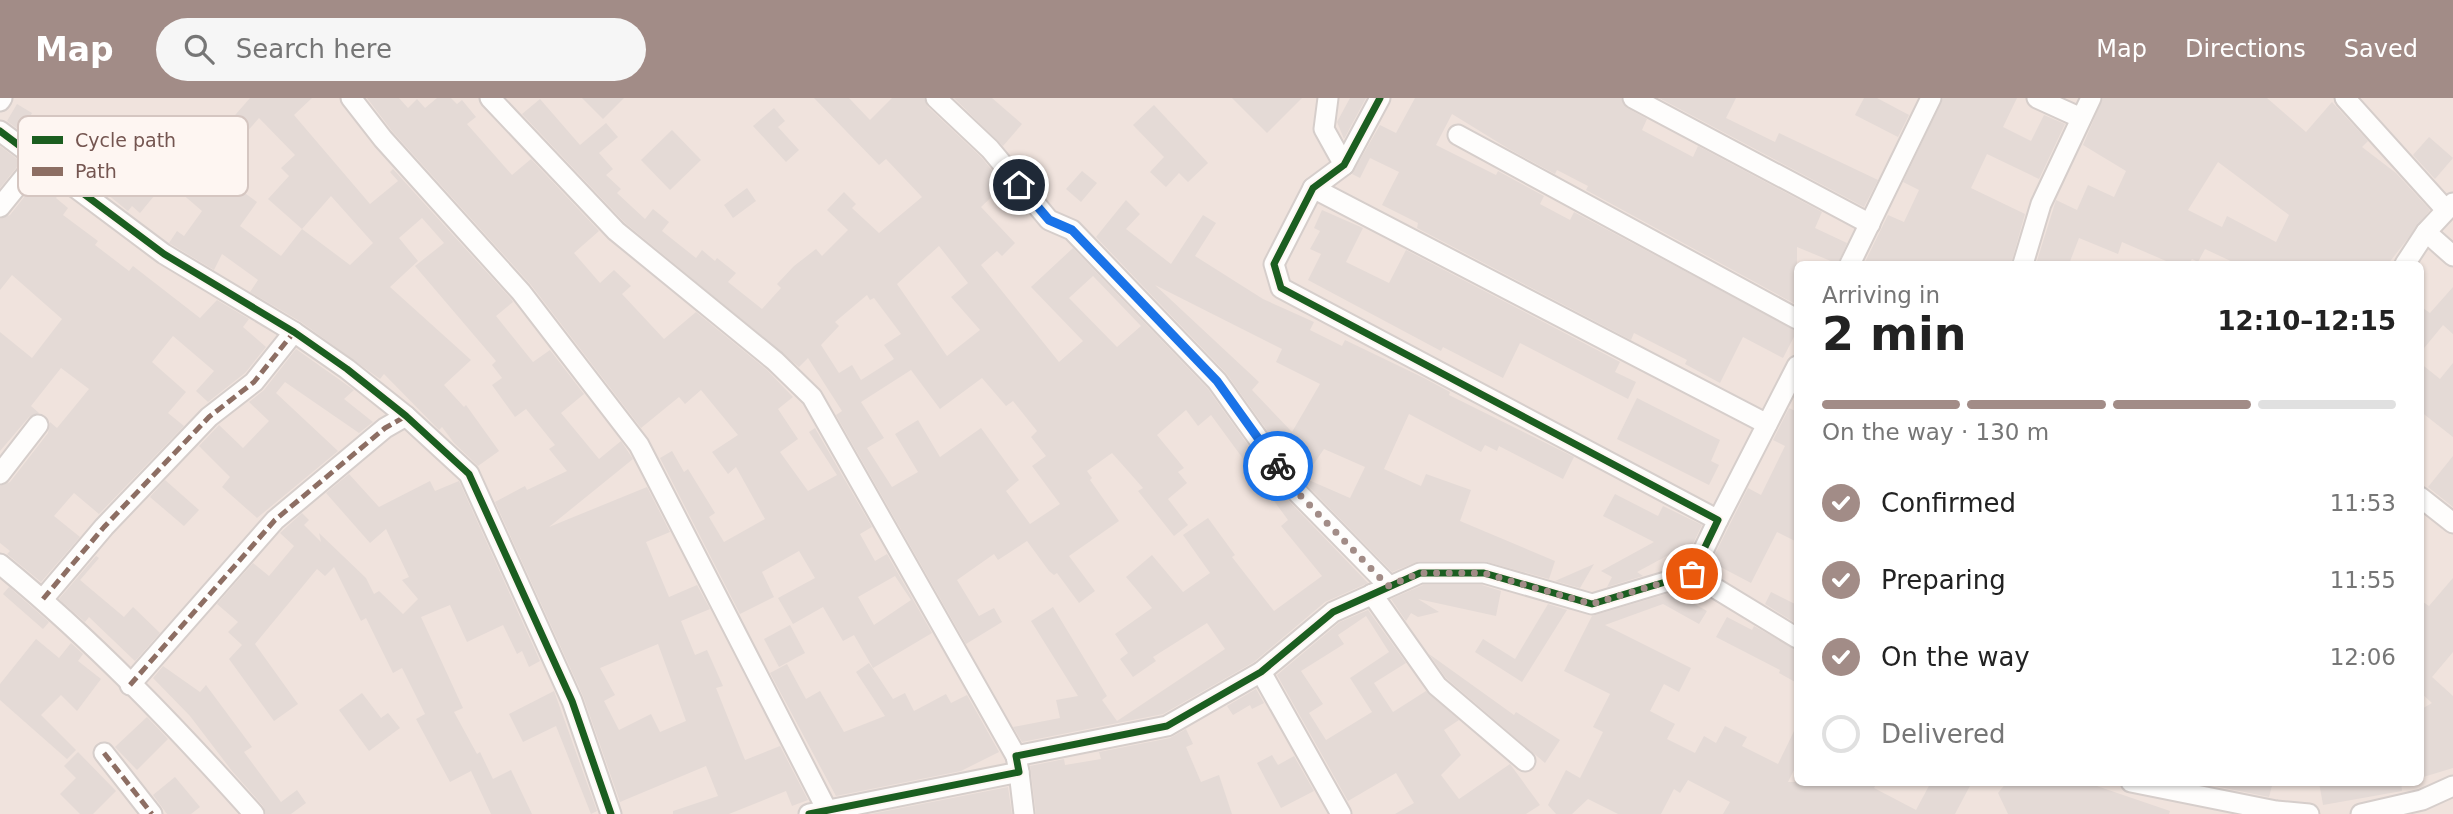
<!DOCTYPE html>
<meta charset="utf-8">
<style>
:root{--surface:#fff;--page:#f6f6f6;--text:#222;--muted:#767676;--line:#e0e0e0;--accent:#a28c87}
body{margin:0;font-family:"DejaVu Sans",sans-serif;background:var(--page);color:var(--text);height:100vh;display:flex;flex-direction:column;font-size:26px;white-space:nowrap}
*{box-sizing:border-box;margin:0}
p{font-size:23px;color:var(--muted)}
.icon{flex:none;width:38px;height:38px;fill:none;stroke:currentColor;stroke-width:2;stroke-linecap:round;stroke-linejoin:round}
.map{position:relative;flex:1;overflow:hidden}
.side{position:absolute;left:1794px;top:163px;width:630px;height:525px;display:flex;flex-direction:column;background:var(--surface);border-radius:10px;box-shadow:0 2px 5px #0004}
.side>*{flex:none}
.pin{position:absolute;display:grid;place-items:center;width:60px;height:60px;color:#fff;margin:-30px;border:4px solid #fff;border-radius:50%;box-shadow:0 2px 7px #0007}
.courier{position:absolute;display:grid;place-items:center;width:70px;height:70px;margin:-35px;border:5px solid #1a73e8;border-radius:50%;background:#fff;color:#222;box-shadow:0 2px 9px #0007}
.summary em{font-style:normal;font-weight:700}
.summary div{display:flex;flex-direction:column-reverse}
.summary{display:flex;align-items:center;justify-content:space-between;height:119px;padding:0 28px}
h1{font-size:46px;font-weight:700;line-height:52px}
.bar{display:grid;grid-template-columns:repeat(4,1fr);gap:10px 7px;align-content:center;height:84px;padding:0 28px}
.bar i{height:9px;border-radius:5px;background:var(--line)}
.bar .active{background:var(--accent)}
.bar p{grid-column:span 4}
ol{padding:0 28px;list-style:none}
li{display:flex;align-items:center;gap:21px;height:77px}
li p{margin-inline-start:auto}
li .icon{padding:7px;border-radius:50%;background:var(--accent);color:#fff;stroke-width:4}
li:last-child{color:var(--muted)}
li i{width:38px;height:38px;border:4px solid var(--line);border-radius:50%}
header{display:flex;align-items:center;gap:42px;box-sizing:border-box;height:98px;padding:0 35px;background:var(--accent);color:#fff}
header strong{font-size:33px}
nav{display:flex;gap:38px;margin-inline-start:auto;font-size:24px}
.search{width:490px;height:63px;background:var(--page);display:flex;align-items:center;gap:18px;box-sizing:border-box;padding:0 24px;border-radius:38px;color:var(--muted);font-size:26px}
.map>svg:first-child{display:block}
.residential{fill:#f0e3dd;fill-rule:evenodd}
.building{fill:#e4dad6;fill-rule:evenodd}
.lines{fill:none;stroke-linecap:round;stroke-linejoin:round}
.minor-casing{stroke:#d6cecb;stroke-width:23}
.minor{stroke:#fefdfc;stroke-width:19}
.quiet{stroke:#8d6e63;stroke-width:5;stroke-dasharray:10 5;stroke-linecap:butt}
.cycleway-casing{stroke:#fef6f2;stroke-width:11}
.cycleway{stroke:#1b5e20;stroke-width:7}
.done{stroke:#a28c87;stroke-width:7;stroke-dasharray:0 12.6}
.route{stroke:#1a73e8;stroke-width:9}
.key{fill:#fef6f2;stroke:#d5c6c1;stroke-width:2}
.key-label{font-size:19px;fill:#745550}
</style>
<header>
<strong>Map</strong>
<div class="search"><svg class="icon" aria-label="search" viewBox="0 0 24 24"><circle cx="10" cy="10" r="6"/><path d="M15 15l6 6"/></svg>Search here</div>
<nav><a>Map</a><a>Directions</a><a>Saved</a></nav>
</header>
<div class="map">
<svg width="2453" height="716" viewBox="0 0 2453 716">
<rect width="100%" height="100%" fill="#f8f2ee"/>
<path class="residential" d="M0,0H2453V716H0ZM1797,166H2420V684H1797Z"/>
<g class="building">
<path d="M250,0H312L294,17L370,106L398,83L390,74L393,71L512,202L513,204L496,218L533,264L550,252L584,296L561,315L599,361L621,343L633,361L549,429L647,389L670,434L646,444L669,499L697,487L710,511L681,523L695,557L707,552L723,588L716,590L745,662L780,648L808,702L792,708L786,693L729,716H673V713L718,698L706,668L620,704L583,598L495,404L525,388L527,392L567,373L549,351L555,347L526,311L515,319L492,287L502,280L492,267L496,263L415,168L444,145L422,120L399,140L418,163L390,189L471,262L444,287L464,309L466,307L499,353L478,368L454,345L442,329L439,332L384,276L380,281L301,224L250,194L258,182L222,156L214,172L169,145L177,133L184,138L202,113L173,88ZM259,20L295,57L281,70L289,78L268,101L302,131L281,158L240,128L257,104L242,93L238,99L208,78ZM331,98L373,145L350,167L302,131ZM658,546L686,623L660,634L651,616L619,632L604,603L615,597L600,570Z"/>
<path d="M367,0H399L408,10L417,1L425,10L437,0H451L457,6L462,2L476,19L467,26L512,77L531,61L599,133L574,155L600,185L614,172L631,188L622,196L664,241L696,214L767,272L793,299L778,311L798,341L780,354L808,393L837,377L809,334L815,330L872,429L860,436L875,463L887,456L932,535L873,570L854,537L843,543L823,509L793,526L778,500L815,480L799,453L762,474L774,499L740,516L660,360L672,353L684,374L688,371L715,415L709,419L724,444L765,421L736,369L728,376L712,354L738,337L701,292L685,306L679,299L641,330L531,187L392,33ZM895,478L911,502L874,527L858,499Z"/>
<polygon points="582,0 624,0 603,21"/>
<path d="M814,0H849L870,22L892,0H924L928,9L981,59L1004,87L981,109L1015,145L1002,158L997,153L981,167L1059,264L1083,243L1031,189L1073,150L1208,291L1285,399L1368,485L1325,504L1254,564L1163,616L1022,644L1013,629L1060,620L1056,602L1078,598L1031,523L1053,509L1107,598L1102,602L1117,623L1225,551L1207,525L1153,559L1156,563L1133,579L1120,561L1128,555L1115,536L1152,510L1126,479L1152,457L1183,494L1210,475L1183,437L1208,420L1235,457L1232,459L1274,513L1322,478L1281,428L1288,422L1211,317L1198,328L1186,312L1157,337L1184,370L1178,374L1187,385L1168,401L1188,427L1174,438L1138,393L1143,390L1112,355L1087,373L1092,380L1090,382L1119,423L1069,458L1095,493L1079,505L1057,475L1054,477L1049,473L1027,443L998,462L994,456L957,482L979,518L994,510L1002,524L966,546L836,317L842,313L808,260L799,269L624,124L522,16L540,1L580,47L606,25L618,39L599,55L613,71L606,77L621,91L617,95L645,121L653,111L669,124L662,133L696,160L702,152L715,163L717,160L736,175L728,184L762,211L781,190L777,186L794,168L816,151L822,158L848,132L827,112L844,94L856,106L852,110L879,135L922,99L886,61L879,67ZM939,148L968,185L951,199L980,232L947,258L897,186ZM1093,178L1141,228L1117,249L1069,200ZM867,197L870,202L874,200L901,236L884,247L894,261L861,282L852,267L839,275L821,247L839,228L835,224ZM911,272L940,311L982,280L1006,308L1013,303L1037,333L1031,339L1046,358L1032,368L1060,406L1030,426L1006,393L1019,382L981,330L940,359L918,322L895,336L918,374L892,389L867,350L884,340L861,304Z"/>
<polygon points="954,0 992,0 1022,26 1003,48"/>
<polygon points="1232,0 1302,0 1267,35"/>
<polygon points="1350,0 1366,0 1344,41 1337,24"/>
<polygon points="1415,0 1621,0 1627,10 1647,21 1642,32 1693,59 1698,48 1822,114 1815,130 1847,145 1838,166 1797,149 1797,207 1586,92 1588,88 1557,72 1555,76 1509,51 1452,16 1436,47 1496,77 1498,73 1544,98 1540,106 1570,122 1574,114 1797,233 1783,260 1743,239 1720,285 1685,266 1687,262 1634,235 1631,242 1417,130 1418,125 1382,107 1399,74 1370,60 1360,80 1352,76 1380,27 1396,35"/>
<polygon points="1659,0 1736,0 1726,20 1775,44 1779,35 1878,82 1864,109"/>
<polygon points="1864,0 1877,0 1909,17 1898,39 1855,17"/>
<polygon points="1943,0 2017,0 2003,29 2031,43 2044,17 2065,26 2039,81 1987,56 1971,90 2025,116 2011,166 1864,166 1888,117 1904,124 1919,92 1903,84"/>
<path d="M2103,0H2267L2306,34L2332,4L2368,43L2362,49L2396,75L2430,112L2388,166H2237L2205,151L2198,164L2192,161L2189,166H2173L2122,144L2118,156L2079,140L2069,166H2036L2056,102L2077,112L2088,87L2114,99L2126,73L2083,47ZM2218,64L2289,117L2276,144L2227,118L2222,129L2188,112Z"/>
<polygon points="17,6 32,15 27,25 46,36 39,47 7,23"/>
<polygon points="1154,7 1208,65 1188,84 1179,75 1166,89 1150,74 1164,59 1133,27"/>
<polygon points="774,10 785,23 778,29 799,52 786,64 753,28"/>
<polygon points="672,32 701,62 670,92 641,62"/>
<polygon points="2429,39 2453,60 2435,81 2413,57"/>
<polygon points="0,48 21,64 0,90"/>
<polygon points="135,63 163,87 140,115 132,108 128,113 107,96"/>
<polygon points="1082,73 1097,85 1081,104 1066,91"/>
<polygon points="40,79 61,94 56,100 68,110 63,117 98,143 95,147 129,173 133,168 200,220 217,202 249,221 243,229 266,249 245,275 208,304 196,293 214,273 173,238 152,264 186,294 168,315 184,328 99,416 74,395 54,418 80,439 41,484 7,456 10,453 0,445 0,388 10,384 48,335 50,324 57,330 89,291 61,270 31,308 39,315 29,319 0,353 0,234 32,260 62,221 12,177 0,192 0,121 10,117"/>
<polygon points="747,90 756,103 733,120 724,107"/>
<path d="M1126,102L1140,116L1126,131L1171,166L1203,117L1216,125L1195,158L1263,201L1314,224L1310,232L1342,248L1345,242L1424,280L1450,294L1449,297L1574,359L1563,381L1499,348L1497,353L1485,347L1481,354L1409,316L1384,371L1421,388L1426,376L1471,392L1460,423L1555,463L1549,481L1484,463H1419L1392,474L1304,384L1226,275L1096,139ZM1155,187L1282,251L1276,264L1320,286L1292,334L1252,292L1259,284ZM1324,351L1365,369L1350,400L1304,380Z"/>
<polygon points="1322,112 1363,130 1346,164 1389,185 1406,152 1620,264 1615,274 1636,284 1628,301 1520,245 1503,280 1443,249 1441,253 1308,182 1321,156 1310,151 1320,133 1314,130"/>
<polygon points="2453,189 2453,236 2443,227 2420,255 2420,208 2430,215"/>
<polygon points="296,251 354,292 344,301 373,324 359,335 285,284 276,295 338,353 257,420 222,389 230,379 199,348 219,327 243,350 269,323 249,304 264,292"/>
<polygon points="2420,265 2440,281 2453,265 2453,339 2420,313"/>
<polygon points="1637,300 1720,342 1711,363 1719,367 1709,387 1617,341"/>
<polygon points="1789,310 1797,314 1797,444 1777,434 1751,485 1711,464 1748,390 1761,397 1785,348 1773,342"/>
<polygon points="2453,358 2453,409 2428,389"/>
<polygon points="349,376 379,409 430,383 435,393 459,383 540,563 529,569 522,553 517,556 503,527 467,544 450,507 421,519 463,610 454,614 477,656 480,654 493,681 511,672 532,716 491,716 471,673 450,684 416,621 425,616 402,570 393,575 366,520 361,523 334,469 325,478 317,471 255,546 298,606 274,623 229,561 242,547 228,534 238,524 217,506 253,465 269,478 294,448 280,435 302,415 309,422 304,427 321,444 319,435 366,480 374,496 379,493 403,516 418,501 402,482 409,479 386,431 370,445 326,395"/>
<polygon points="165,382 199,412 184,428 150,399"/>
<polygon points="1615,396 1658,418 1663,408 1702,427 1686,460 1674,454 1637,474 1643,478 1607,489 1612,479 1601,473 1654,444 1603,418"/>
<polygon points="96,458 99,460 80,482 124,519 133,509 160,535 135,563 89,519 85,524 59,501"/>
<polygon points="1594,466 1580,490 1555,483"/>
<polygon points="2453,480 2453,554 2432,579 2453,598 2453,670 2420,680 2420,612 2432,605 2420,594 2420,502 2429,508"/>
<polygon points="1423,487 1482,487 1501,493 1496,518 1418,501 1439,514 1418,519 1411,515 1406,523 1391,501"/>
<polygon points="9,489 49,524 43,531 3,496"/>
<polygon points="1673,494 1707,513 1699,526 1663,506 1605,527 1691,570 1679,594 1664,586 1650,613 1675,626 1667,641 1695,655 1704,638 1716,645 1725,628 1747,639 1742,648 1778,666 1797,627 1797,666 1788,684 1877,684 1874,690 1916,712 1931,684 1972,684 1955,716 1723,716 1730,704 1688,682 1680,695 1674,691 1661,716 1618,716 1588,701 1572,716 1556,716 1548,707 1566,672 1580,680 1603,634 1593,629 1610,596 1564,573 1592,518"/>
<polygon points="1771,494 1797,507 1797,526 1765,506"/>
<polygon points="1548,506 1567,512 1522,584 1475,554 1483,541 1515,561"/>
<path d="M1368,512L1406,565L1374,585L1393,614L1426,593L1459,622L1444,632L1461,657L1441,677L1459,701L1510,666L1540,707L1526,716H1395L1414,705L1396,675L1348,703L1277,577L1340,524ZM1366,518L1389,554L1350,580L1372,614L1326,642L1309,615L1323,606L1301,573L1344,546L1338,537Z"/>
<polygon points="1727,519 1752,532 1754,528 1797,552 1797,585 1779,575 1780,572 1716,539"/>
<polygon points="790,527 805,555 779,569 764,541"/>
<polygon points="36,541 59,560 71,545 83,556 78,563 101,581 77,613 61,597 41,617 76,652 67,661 0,602 0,586"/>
<polygon points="1429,556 1514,617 1516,614 1560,642 1545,665 1446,580"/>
<polygon points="869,565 893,601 905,595 914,613 946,596 951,605 967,597 999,654 961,673 836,698 770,575 787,566 806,601 820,593 844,634 885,618 856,574"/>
<polygon points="163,568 200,594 206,587 252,649 244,654 281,704 297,692 306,705 291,716 266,716 263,708 232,673 190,618 153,580"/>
<polygon points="1256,591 1264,605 1252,611 1250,607 1233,617 1227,608"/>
<polygon points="554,593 597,713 591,716 556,628 523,644 509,616"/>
<polygon points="362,595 381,620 388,615 400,630 369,653 339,612"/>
<polygon points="147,619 168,641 137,672 115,649"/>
<polygon points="1186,631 1193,646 1186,649 1201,684 1219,677 1232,716 1036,716 1030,668 1064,661 1065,667 1101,661 1099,654 1170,640"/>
<polygon points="78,654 116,693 93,716 80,716 60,696 76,680 64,668"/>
<polygon points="1272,657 1278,667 1294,658 1314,693 1281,710 1257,665"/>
<polygon points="175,679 200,709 191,716 167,716 153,697"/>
<polygon points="2007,684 2085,684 2170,713 2169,716 2008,716 1998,695"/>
<polygon points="2195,684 2273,684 2269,699"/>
<polygon points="2319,684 2401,684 2402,693 2323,707"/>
<polygon points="1008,689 1012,716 871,716"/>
</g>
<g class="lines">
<g class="minor-casing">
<g id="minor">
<polyline points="351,0 383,41 521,194 639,347 827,712"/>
<polyline points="490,0 616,133 775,263 812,299 1016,658"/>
<polyline points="936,0 990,51 1049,122 1072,132 1217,283 1295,392 1388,487"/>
<polyline points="1328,0 1324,31 1344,67"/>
<polyline points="1633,0 1870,126"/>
<polyline points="2037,0 2081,20"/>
<polyline points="2345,0 2446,112"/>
<polyline points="0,3 2,0"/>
<polyline points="0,33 164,156 294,234 347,271 406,318 469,376 572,603 611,716"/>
<polyline points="1458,37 1797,221"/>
<polyline points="1313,90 1767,326"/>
<polyline points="0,109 39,61"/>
<polyline points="2426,134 2453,158"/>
<polyline points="1850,166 1931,0"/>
<polyline points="2023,166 2041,106 2091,0"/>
<polyline points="2405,166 2426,134 2453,105"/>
<polyline points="0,376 38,327"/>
<polyline points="2420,399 2453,425"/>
<polyline points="1718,422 1797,268"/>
<path d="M0,466C92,541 175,628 254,716"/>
<polyline points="1692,476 1797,540"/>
<polyline points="1372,496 1437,588 1525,663"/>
<polyline points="43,501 104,429 209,319 254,284 294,234"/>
<polyline points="1261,574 1341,716"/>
<polyline points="130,587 275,422 385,330 406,318"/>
<polyline points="104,655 152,716"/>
<polyline points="1019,674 1024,716"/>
<polyline points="2131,684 2276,713 2309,716"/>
<polyline points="809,716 1019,674 1016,658 1167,628 1261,574 1333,514 1420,475 1484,475 1592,506 1692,476 1718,422 1281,190 1274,166 1313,90 1344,67 1380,0"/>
<polyline points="2361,716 2422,702 2453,688"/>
</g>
</g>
<use href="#minor" class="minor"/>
<g class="quiet">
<polyline points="43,501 104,429 209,319 254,284 294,234"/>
<polyline points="130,587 275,422 385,330 406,318"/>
<polyline points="104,655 152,716"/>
</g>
<g class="cycleway-casing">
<g id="cycleway">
<polyline points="0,33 164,156 294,234 347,271 406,318 469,376 572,603 611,716"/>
<polyline points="809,716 1019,674 1016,658 1167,628 1261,574 1333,514 1420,475 1484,475 1592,506 1692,476 1718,422 1281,190 1274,166 1313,90 1344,67 1380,0"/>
</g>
</g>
<use href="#cycleway" class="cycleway"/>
</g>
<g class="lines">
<polyline class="done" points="1278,368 1295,392 1388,488 1420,475 1483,475 1592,506 1692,476"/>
<polyline class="route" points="1019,87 1049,122 1072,132 1217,283 1278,368"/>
</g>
<rect x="18" y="18" width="230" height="80" rx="10" class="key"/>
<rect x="32" y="38" width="31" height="8" fill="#1b5e20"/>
<rect x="32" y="69" width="31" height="9" fill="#8d6e63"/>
<g class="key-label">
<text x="75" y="49">Cycle path</text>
<text x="75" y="80">Path</text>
</g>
</svg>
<div class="pin" style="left:1692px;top:476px;background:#ea580c"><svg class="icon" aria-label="bag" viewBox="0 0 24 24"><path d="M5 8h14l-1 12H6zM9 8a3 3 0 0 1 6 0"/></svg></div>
<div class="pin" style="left:1019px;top:87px;background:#1f2937"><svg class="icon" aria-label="home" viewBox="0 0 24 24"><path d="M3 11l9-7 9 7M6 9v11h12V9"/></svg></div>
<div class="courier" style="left:1278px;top:368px"><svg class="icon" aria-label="bike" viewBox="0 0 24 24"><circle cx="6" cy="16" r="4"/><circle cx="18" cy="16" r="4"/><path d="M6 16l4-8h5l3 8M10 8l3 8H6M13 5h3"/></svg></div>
<section class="side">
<div class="summary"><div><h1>2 min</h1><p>Arriving in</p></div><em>12:10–12:15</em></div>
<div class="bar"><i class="active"></i><i class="active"></i><i class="active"></i><i></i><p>On the way · 130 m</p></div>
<ol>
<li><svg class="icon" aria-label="check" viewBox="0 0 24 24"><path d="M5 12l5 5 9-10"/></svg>Confirmed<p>11:53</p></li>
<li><svg class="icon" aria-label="check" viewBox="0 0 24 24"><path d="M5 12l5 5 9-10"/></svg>Preparing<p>11:55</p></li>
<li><svg class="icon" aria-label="check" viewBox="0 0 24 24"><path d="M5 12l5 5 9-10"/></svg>On the way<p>12:06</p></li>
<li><i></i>Delivered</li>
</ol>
</section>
</div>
